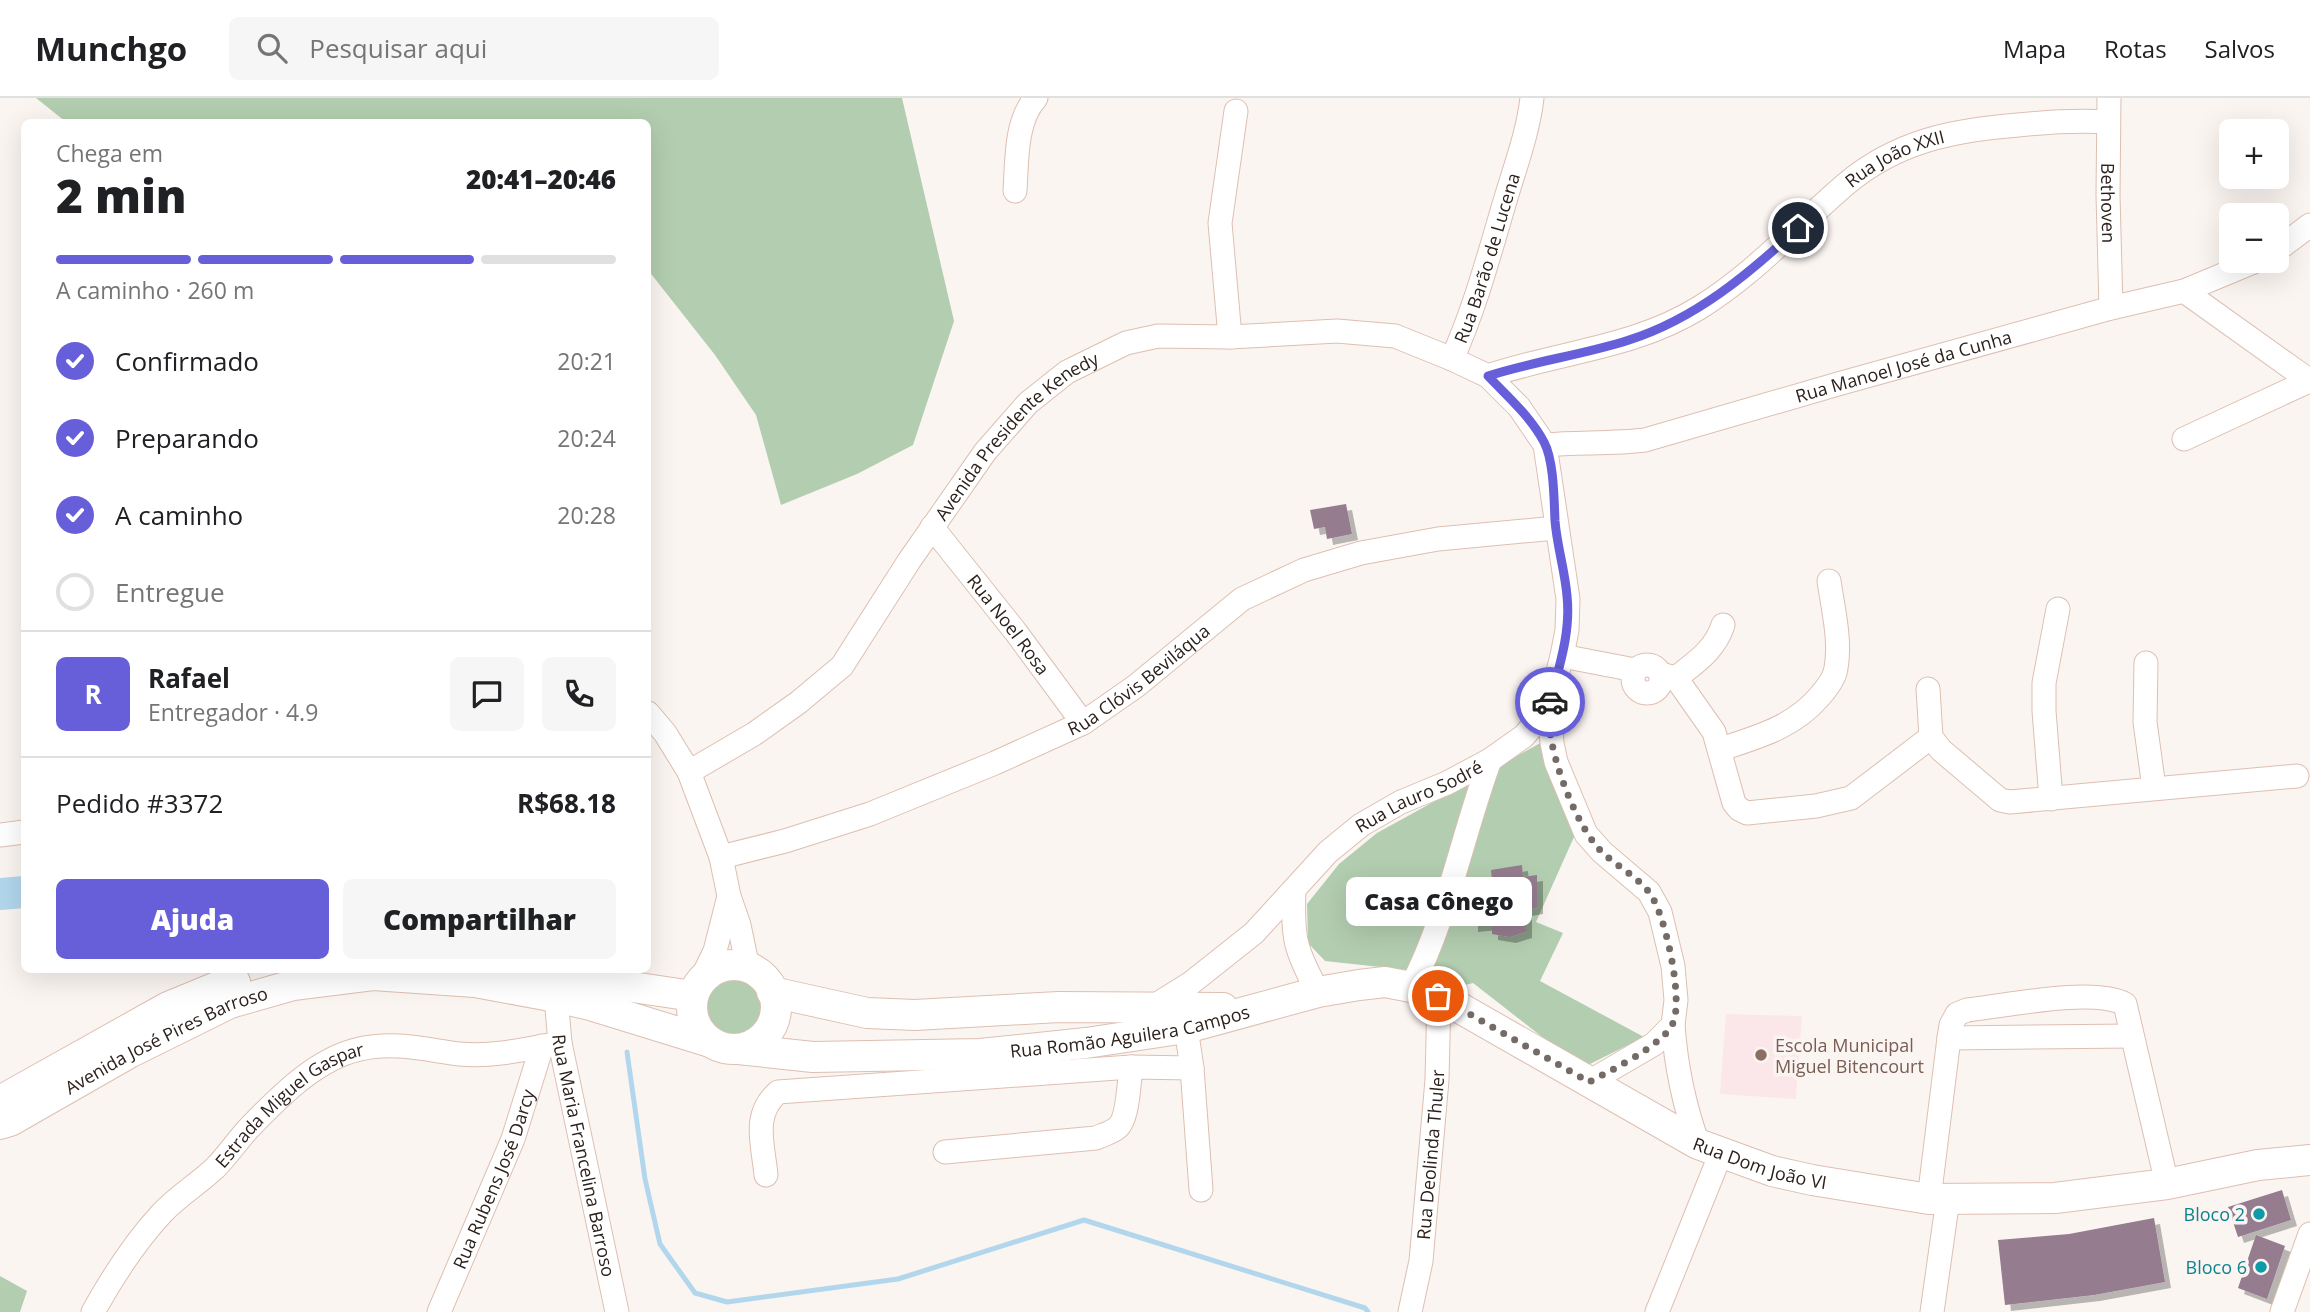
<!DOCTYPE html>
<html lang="pt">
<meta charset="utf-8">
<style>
:root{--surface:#fff;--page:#f6f6f6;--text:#202124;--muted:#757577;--line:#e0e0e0;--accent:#665fd9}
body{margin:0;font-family:"Open Sans",sans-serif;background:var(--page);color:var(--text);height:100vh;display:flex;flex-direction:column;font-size:26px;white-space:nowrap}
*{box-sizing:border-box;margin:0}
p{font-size:23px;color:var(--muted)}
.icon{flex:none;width:38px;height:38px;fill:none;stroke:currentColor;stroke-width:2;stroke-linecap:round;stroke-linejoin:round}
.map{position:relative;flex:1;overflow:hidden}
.side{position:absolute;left:21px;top:21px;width:630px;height:854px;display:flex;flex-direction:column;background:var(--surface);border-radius:10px;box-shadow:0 7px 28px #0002}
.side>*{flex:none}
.fabs{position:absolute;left:2219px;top:21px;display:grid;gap:14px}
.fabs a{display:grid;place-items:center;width:70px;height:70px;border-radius:10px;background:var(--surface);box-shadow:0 7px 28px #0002;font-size:35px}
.pin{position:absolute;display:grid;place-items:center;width:60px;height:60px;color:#fff;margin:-30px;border:4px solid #fff;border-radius:50%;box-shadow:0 2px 7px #0007}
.courier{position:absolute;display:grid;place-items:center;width:70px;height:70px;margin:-35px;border:5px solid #665fd9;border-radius:50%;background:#fff;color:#222;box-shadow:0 2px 9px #0007}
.bubble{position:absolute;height:49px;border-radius:10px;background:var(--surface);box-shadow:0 7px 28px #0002;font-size:23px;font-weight:800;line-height:49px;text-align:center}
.headline em{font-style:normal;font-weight:800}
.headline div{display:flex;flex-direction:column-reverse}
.headline{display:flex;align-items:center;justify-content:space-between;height:119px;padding:0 35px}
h1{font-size:46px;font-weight:800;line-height:52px}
.bar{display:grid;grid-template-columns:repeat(4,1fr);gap:10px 7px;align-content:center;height:84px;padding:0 35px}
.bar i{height:9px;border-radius:5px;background:var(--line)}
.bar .current{background:var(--accent)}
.bar p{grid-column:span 4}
.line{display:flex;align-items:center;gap:18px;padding:0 35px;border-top:2px solid var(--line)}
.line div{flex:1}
.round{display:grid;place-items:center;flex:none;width:74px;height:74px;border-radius:10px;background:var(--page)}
ol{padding:0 35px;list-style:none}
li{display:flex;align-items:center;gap:21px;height:77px}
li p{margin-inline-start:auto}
li .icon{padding:7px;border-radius:50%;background:var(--accent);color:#fff;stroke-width:4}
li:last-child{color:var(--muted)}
li i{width:38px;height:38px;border:4px solid var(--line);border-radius:50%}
.primary-button{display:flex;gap:14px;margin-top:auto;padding:14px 35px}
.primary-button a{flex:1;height:80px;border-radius:10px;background:var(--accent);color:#fff;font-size:28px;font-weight:800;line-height:80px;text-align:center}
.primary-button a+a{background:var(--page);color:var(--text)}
header{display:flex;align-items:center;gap:42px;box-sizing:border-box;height:98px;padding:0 35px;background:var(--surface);border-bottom:2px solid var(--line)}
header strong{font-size:33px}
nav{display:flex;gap:38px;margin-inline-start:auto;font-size:24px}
.search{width:490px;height:63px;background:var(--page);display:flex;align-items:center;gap:18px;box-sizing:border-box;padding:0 24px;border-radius:10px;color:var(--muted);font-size:26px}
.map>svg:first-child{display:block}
.education{fill:#fbe6ea}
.green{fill:#b2cdb0}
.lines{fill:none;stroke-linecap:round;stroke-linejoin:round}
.stream{stroke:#b2d7ed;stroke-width:5}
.river{stroke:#b2d7ed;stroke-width:32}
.building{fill:#957c8f;filter:url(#shadow)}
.minor-casing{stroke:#ddbfb1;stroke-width:25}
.major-casing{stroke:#ddbfb1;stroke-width:32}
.minor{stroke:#fff;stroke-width:23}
.major{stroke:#fff;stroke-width:30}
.done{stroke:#746b67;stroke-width:7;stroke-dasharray:0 12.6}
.route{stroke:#665fd9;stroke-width:9}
.education-dot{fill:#8d6e63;stroke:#fbf5f2;stroke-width:2.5}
.culture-dot{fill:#0f9aa8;stroke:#fbf5f2;stroke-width:2.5}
.labels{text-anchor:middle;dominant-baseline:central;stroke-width:7;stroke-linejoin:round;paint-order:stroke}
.street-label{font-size:18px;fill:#2c211c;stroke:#fbf5f2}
.education-label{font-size:18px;fill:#785e54;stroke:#fbf5f2;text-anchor:start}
.culture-label{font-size:18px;fill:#0d838f;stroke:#fbf5f2;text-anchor:end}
</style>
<header>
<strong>Munchgo</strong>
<div class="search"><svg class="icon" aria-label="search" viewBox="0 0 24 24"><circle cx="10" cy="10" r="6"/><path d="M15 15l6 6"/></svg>Pesquisar aqui</div>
<nav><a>Mapa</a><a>Rotas</a><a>Salvos</a></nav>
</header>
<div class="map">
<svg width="2310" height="1214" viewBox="0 0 2310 1214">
<defs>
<filter id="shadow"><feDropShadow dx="6" dy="6" stdDeviation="0" flood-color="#0004"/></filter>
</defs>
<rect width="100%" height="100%" fill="#fbf5f2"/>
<polygon class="education" points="1726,916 1802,918 1796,1001 1720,996"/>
<g class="green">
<polygon points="36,0 902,0 954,223 913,347 857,376 781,407 756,317 715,257 648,172 648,24 66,24"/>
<polygon points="1544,643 1578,730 1536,824 1563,835 1540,883 1644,939 1582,970 1473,885 1453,890 1417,873 1325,863 1308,845 1307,806 1339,766 1377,735"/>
<circle cx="734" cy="909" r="28"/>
<polygon points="0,1178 27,1193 20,1214 0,1214"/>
</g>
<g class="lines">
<polyline class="stream" points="627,954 645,1081 660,1146 695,1195 727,1204 898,1181 1084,1122 1365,1210 1368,1214"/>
<polyline class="river" points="0,796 24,794"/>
</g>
<g class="building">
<polygon points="1346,406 1352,436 1327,441 1325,429 1314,431 1310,412"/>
<polygon points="1522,767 1523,779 1537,777 1537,810 1526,812 1526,834 1510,839 1492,836 1492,826 1472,828 1472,815 1468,816 1466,796 1473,797 1471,785 1492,784 1491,772"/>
<polygon points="2282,1092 2291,1122 2238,1139 2228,1109"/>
<polygon points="2154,1120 2165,1184 2094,1197 2005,1207 1998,1142 2069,1136"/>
<polygon points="2256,1137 2285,1148 2267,1201 2238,1190"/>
</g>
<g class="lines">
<g class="minor-casing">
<g id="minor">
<path id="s1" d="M2109,0L2108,97L2111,210"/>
<path d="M1015,93C1017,63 1015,23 1036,0"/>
<polyline points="2277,152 2310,127"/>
<polyline points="2184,193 2310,283"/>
<polyline points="1230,239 1220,125 1236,13"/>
<path id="s2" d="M1452,261C1475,210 1489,157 1505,103C1515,69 1528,35 1532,0"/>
<path id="s3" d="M1488,278C1559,254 1634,250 1699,210C1754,176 1797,128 1846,86C1897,43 1954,32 2018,27C2048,24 2078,22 2108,24"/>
<polyline points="2184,341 2309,283"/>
<path id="s4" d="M1545,347C1579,344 1611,346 1645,342L1838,286L2111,210L2184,193L2256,163"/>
<path id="s5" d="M932,429L1015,533L1083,625"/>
<polyline points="1562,558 1635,572"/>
<polyline points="2146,565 2145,624 2154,690"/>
<circle cx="1647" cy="581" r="14"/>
<polyline points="1661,576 1676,580 1714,634 1734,705 1739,711 1747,715 1816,708 1851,700 1931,639"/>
<path d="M1676,580C1696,564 1715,552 1723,527"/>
<polyline points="1928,591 1931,639 1941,652 2000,702 2010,704 2297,678"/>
<polyline points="648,615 665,635 689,674 721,759 729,798 739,827 748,870"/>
<path d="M1721,651C1758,639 1794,629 1820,598C1827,590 1835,580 1836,570C1841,542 1833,511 1829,483"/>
<path id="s6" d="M689,674L754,636L799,604L842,568L909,463L985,354L1028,305L1067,274L1126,245L1158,238L1230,239L1337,233L1395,238L1452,261L1488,278L1519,309L1545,347L1568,501L1567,532L1562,558L1549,608L1552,645L1556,664L1586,736L1602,754L1649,794L1660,814L1673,868L1676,902L1673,927L1654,946L1589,984"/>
<polyline points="2051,701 2044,613 2044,585 2058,511"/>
<polyline points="0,737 24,734"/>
<path id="s7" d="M721,759L785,743L870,716L995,665L1083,625L1136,588L1242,501L1304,472L1361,455L1438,441L1556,430"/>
<path d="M1294,792C1292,840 1295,852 1318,894"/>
<polyline points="700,884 715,853 729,798"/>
<path d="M1411,889C1447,821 1463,735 1490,662"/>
<path id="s8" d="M556,899L560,945L617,1214"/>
<path id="s9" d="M1154,908L1191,885L1254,835L1328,754L1361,727L1401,704L1447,685L1490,662L1524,638L1549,608"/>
<path d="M1673,927C1676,968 1684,1007 1698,1046"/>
<polyline points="1186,930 1192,970 1201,1092"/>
<polyline points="1949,940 2132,938"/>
<path d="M945,1054L1096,1040C1102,1037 1111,1035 1117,1030C1128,1022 1129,984 1131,969"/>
<path d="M766,1077C763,1045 752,1017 778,994L1131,969L1192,970"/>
<path d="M1929,1101L1949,940L1951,927L1957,916L1967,912C2006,908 2092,889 2125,906L2167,1086"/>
<path id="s10" d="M93,1214C113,1178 134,1145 162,1115C178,1098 198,1086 215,1070C227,1058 237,1043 249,1030C279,999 317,960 360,951C394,943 427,952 460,956C494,959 527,951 560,945"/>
<path id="s11" d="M439,1214L513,1041L542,948"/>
<path id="s12" d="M1410,1214L1421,1163L1437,982L1439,898"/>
<polyline points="1657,1214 1721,1055"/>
<polyline points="1932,1214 1948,1101"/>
<polyline points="2282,1214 2310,1136"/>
</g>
</g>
<g class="major-casing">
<g id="major">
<circle cx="734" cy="909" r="42"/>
<polyline points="517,872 693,898"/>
<polyline points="772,894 867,915 915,917 1059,909 1223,910"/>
<path id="s13" d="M738,951L813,959L980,956L1086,945L1186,930L1318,894L1359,887L1385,884L1411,889L1439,898L1698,1046L1772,1073L1812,1082L1929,1101L2055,1100L2167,1086L2258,1067L2310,1062"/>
<polyline points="0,1003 168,909 214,890 235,884"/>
<path id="s14" d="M0,1026L10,1023L129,955L230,905L293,887L373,877L475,884L556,899L590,907L710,944"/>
</g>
</g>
<use href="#minor" class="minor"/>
<use href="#major" class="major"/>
</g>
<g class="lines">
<path class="done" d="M1438,898L1589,984C1610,973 1661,948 1672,927C1685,905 1665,814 1649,794C1635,777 1615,767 1600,752C1574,725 1542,641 1550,604"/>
<path class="route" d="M1550,604C1559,569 1571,534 1567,498C1565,473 1557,448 1555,423C1554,401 1554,363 1544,344C1530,318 1508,299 1488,278C1534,263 1583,257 1629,242C1695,221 1749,176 1798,130"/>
</g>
<circle class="education-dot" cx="1761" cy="957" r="7"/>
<g class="culture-dot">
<circle cx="2259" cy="1116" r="7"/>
<circle cx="2261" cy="1169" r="7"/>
</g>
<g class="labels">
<g class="street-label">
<text stroke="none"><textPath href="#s3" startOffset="471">Rua João XXII</textPath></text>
<text stroke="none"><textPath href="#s1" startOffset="105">Bethoven</textPath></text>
<text stroke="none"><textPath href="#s2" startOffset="107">Rua Barão de Lucena</textPath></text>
<text stroke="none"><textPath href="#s4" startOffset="369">Rua Manoel José da Cunha</textPath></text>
<text stroke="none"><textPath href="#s6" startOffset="478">Avenida Presidente Kenedy</textPath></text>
<text stroke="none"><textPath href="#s5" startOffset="124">Rua Noel Rosa</textPath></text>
<text stroke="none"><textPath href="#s7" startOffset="457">Rua Clóvis Beviláqua</textPath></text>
<text stroke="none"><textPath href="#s9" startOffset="341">Rua Lauro Sodré</textPath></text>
<text stroke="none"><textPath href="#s13" startOffset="394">Rua Romão Aguilera Campos</textPath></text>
<text stroke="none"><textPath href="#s14" startOffset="187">Avenida José Pires Barroso</textPath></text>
<text stroke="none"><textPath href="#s10" startOffset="290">Estrada Miguel Gaspar</textPath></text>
<text stroke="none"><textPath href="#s8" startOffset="161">Rua Maria Francelina Barroso</textPath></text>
<text stroke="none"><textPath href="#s12" startOffset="159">Rua Deolinda Thuler</textPath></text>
<text stroke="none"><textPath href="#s13" startOffset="1074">Rua Dom João VI</textPath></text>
<text stroke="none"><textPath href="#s11" startOffset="144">Rua Rubens José Darcy</textPath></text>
</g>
<g class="education-label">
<text x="1775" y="947">Escola Municipal<tspan x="1775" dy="21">Miguel Bitencourt</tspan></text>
</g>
<g class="culture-label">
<text x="2245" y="1116">Bloco 2</text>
<text x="2247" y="1169">Bloco 6</text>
</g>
</g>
</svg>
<div class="fabs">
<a>+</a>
<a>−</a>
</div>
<div class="pin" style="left:1438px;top:898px;background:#ea580c"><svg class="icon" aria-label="bag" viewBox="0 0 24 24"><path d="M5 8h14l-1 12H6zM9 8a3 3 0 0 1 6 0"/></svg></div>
<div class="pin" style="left:1798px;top:130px;background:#1f2937"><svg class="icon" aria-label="home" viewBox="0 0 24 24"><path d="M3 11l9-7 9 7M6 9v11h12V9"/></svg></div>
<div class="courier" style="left:1550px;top:604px"><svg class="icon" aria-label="car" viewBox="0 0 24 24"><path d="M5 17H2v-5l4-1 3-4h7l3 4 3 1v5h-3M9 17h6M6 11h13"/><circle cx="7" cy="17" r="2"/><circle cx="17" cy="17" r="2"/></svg></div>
<div class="bubble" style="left:1346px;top:779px;width:186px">Casa Cônego</div>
<section class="side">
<div class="headline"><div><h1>2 min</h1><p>Chega em</p></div><em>20:41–20:46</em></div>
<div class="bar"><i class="current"></i><i class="current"></i><i class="current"></i><i></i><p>A caminho · 260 m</p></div>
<ol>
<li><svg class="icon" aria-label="check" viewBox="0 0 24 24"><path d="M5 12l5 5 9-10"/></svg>Confirmado<p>20:21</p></li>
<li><svg class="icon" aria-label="check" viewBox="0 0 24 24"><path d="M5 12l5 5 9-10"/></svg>Preparando<p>20:24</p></li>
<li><svg class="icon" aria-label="check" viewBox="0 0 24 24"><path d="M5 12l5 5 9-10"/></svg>A caminho<p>20:28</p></li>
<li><i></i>Entregue</li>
</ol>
<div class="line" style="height:126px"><b class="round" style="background:var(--accent);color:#fff">R</b><div><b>Rafael</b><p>Entregador · 4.9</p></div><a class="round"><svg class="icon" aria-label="chat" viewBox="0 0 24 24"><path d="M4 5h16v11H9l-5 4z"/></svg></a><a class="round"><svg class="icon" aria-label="phone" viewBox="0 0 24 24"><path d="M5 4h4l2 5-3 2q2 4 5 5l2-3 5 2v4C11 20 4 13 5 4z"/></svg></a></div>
<div class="line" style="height:91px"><div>Pedido #3372</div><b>R$68.18</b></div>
<div class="primary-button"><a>Ajuda</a><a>Compartilhar</a></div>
</section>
</div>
